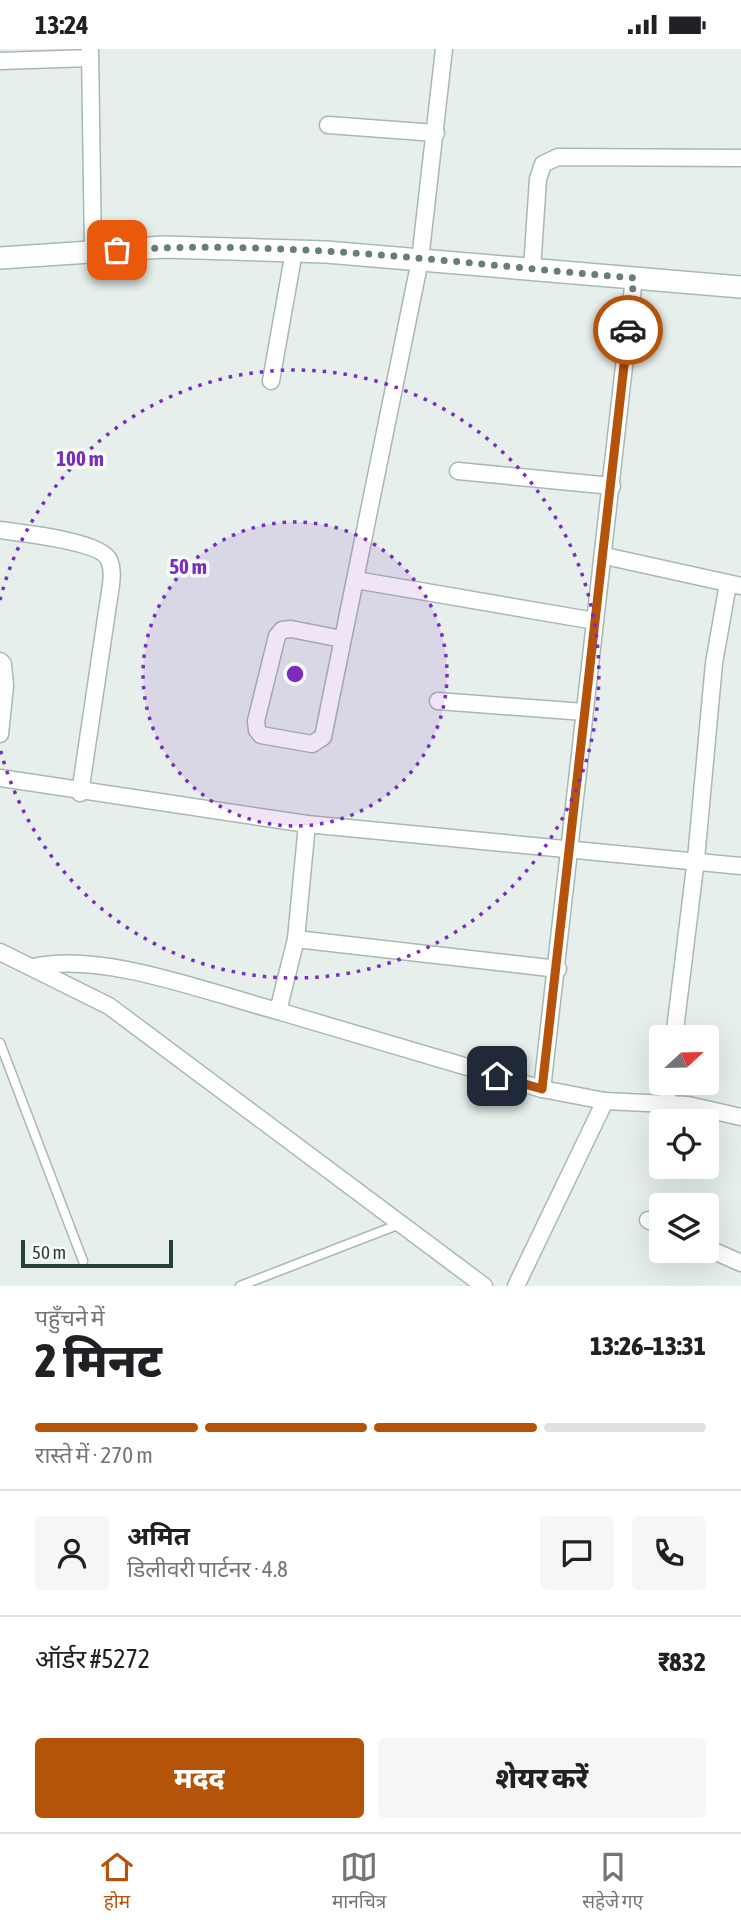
<!DOCTYPE html>
<html lang="hi">
<meta charset="utf-8">
<style>
:root{--surface:#fff;--page:#f6f6f6;--text:#202124;--muted:#757577;--line:#e0e0e0;--accent:#b45309}
body{margin:0;font-family:"Asap Condensed","Noto Sans Devanagari",sans-serif;background:var(--page);color:var(--text);height:100vh;display:flex;flex-direction:column;font-size:26px;white-space:nowrap}
*{box-sizing:border-box;margin:0}
p{font-size:23px;color:var(--muted)}
.icon{flex:none;width:38px;height:38px;fill:none;stroke:currentColor;stroke-width:2;stroke-linecap:round;stroke-linejoin:round}
.map{position:relative;height:1237px;overflow:hidden}
.panel{display:flex;flex-direction:column;background:var(--surface);flex:1}
.panel>*{flex:none}
.needle{width:46px;rotate:68deg}
.tools{position:absolute;left:649px;top:976px;display:grid;gap:14px}
.tools a{display:grid;place-items:center;width:70px;height:70px;border-radius:7px;background:var(--surface);box-shadow:0 7px 28px #0002;font-size:35px}
.scale{position:absolute;left:21px;bottom:18px;width:152px;box-sizing:border-box;padding-left:7px;border:4px solid #24423a;border-top:0;font-size:19px;line-height:24px;white-space:nowrap;color:#24423a;-webkit-text-stroke:5px #f7fbf9;paint-order:stroke}
.pin{position:absolute;display:grid;place-items:center;width:60px;height:60px;color:#fff;margin:-30px;border-radius:14px;box-shadow:0 4px 10px #0006}
.courier{position:absolute;display:grid;place-items:center;width:70px;height:70px;margin:-35px;border:5px solid #b45309;border-radius:50%;background:#fff;color:#222;box-shadow:0 2px 9px #0007}
.overview em{font-style:normal;font-weight:800}
.overview div{display:flex;flex-direction:column-reverse}
.overview{display:flex;align-items:center;justify-content:space-between;height:119px;padding:0 35px}
h1{font-size:46px;font-weight:800;line-height:52px}
.bar{display:grid;grid-template-columns:repeat(4,1fr);gap:10px 7px;align-content:center;height:84px;padding:0 35px}
.bar i{height:9px;border-radius:5px;background:var(--line)}
.bar .on{background:var(--accent)}
.bar p{grid-column:span 4}
.line{display:flex;align-items:center;gap:18px;padding:0 35px;border-top:2px solid var(--line)}
.line div{flex:1}
.round{display:grid;place-items:center;flex:none;width:74px;height:74px;border-radius:7px;background:var(--page)}
.button{display:flex;gap:14px;margin-top:auto;padding:14px 35px}
.button a{flex:1;height:80px;border-radius:7px;background:var(--accent);color:#fff;font-size:28px;font-weight:800;line-height:80px;text-align:center}
.button a+a{background:var(--page);color:var(--text)}
.status{display:flex;justify-content:space-between;align-items:center;height:49px;padding:0 35px;background:var(--surface);direction:ltr}
.status svg{height:19px;fill:currentColor}
.dock{display:flex;justify-content:space-around;align-items:center;height:98px;border-top:2px solid var(--line);background:var(--surface);font-size:19px;color:var(--muted)}
.dock a{display:grid;justify-items:center;gap:4px}
.dock .on{color:var(--accent)}
.map>svg:first-child{display:block}
.lines{fill:none;stroke-linecap:round;stroke-linejoin:round}
.service-casing{stroke:#a8b8b2;stroke-width:11}
.minor-casing{stroke:#a8b8b2;stroke-width:19}
.secondary-casing{stroke:#a4bbb3;stroke-width:24}
.service{stroke:#fff;stroke-width:8}
.minor{stroke:#fff;stroke-width:16}
.secondary{stroke:#fff;stroke-width:21}
.done{stroke:#687f78;stroke-width:7;stroke-dasharray:0 12.6}
.route{stroke:#b45309;stroke-width:9}
.ring{fill:none;stroke:#7b2cbf;stroke-width:3.5;stroke-dasharray:3.5 7}
.centre{fill:#7b2cbf;stroke:#f7fbf9;stroke-width:3.5}
.ring-label{font-size:21px;text-anchor:middle;font-weight:bold;fill:#7b2cbf;stroke:#f7fbf9;stroke-width:7;stroke-linejoin:round;paint-order:stroke}
</style>
<div class="status"><b>13:24</b><svg viewBox="0 0 49 12"><path d="M0 12V9h3v3zM5 12V6h3v6zM10 12V3h3v9zM15 12V0h3v12zM26 1h20v11H26zM47 4h2v5h-2z"/></svg></div>
<div class="map">
<svg width="741" height="1237" viewBox="0 0 741 1237">
<rect width="100%" height="100%" fill="#e6efeb"/>
<g class="lines">
<g class="service-casing">
<g id="service">
<polyline points="0,994 83,1212"/>
<polyline points="240,1237 400,1175"/>
</g>
</g>
<g class="minor-casing">
<g id="minor">
<polyline points="90,0 93,203"/>
<polyline points="0,12 90,9"/>
<polyline points="328,76 436,84"/>
<polyline points="532,221 538,130 543,115 558,108 741,109"/>
<polyline points="271,332 294,202"/>
<polyline points="458,422 612,437"/>
<path d="M0,481C21,484 101,492 109,511C114,523 111,536 109,549L80,744"/>
<polyline points="605,507 741,537"/>
<polyline points="356,531 595,572"/>
<polyline points="342,590 291,580 282,581 277,587 256,672 257,681 261,686 312,695 323,688 420,211 444,0"/>
<polyline points="0,612 3,615 5,637 0,685"/>
<polyline points="438,652 584,663"/>
<polyline points="0,729 307,775 741,817"/>
<polyline points="307,775 296,890 278,962 542,1040 605,1052 688,1056 741,1068"/>
<polyline points="296,890 558,920"/>
<polyline points="0,903 109,957 484,1237"/>
<path d="M34,918C102,902 209,944 278,962"/>
<polyline points="674,989 696,810 714,614 728,535"/>
<polyline points="542,1040 634,229"/>
<polyline points="666,1054 669,1034"/>
<polyline points="648,1171 662,1178"/>
<polyline points="707,1199 741,1214"/>
<polyline points="516,1237 605,1052"/>
</g>
</g>
<g class="secondary-casing">
<polyline id="secondary" points="0,209 164,198 326,203 741,238"/>
</g>
<use href="#service" class="service"/>
<use href="#minor" class="minor"/>
<use href="#secondary" class="secondary"/>
</g>
<g class="lines">
<path class="done" d="M117,201C288,190 463,215 634,229L628,281"/>
<polyline class="route" points="497,1027 542,1040 628,281"/>
</g>
<circle cx="295" cy="625" r="152" fill="#7b2cbf" fill-opacity=".12"/>
<g class="ring">
<circle cx="295" cy="625" r="152"/>
<path d="M0 551A304 304 0 1 1 0 699"/>
</g>
<circle cx="295" cy="625" r="10" class="centre"/>
<g class="ring-label">
<text x="80" y="417">100 m</text>
<text x="188" y="525">50 m</text>
</g>
</svg>
<div class="tools">
<a><svg class="needle" viewBox="-14 -14 28 28"><path d="M0-13l5 13h-10z" fill="#e53935"/><path d="M0 13l5-13h-10z" fill="#757577"/></svg></a>
<a><svg class="icon" aria-label="locate" viewBox="0 0 24 24"><circle cx="12" cy="12" r="6"/><path d="M12 2v4M12 18v4M2 12h4M18 12h4"/></svg></a>
<a><svg class="icon" aria-label="layers" viewBox="0 0 24 24"><path d="M12 4l9 5-9 5-9-5zM3 14l9 5 9-5"/></svg></a>
</div>
<div class="scale">50 m</div>
<div class="pin" style="left:117px;top:201px;background:#ea580c"><svg class="icon" aria-label="bag" viewBox="0 0 24 24"><path d="M5 8h14l-1 12H6zM9 8a3 3 0 0 1 6 0"/></svg></div>
<div class="pin" style="left:497px;top:1027px;background:#1f2937"><svg class="icon" aria-label="home" viewBox="0 0 24 24"><path d="M3 11l9-7 9 7M6 9v11h12V9"/></svg></div>
<div class="courier" style="left:628px;top:281px"><svg class="icon" aria-label="car" viewBox="0 0 24 24"><path d="M5 17H2v-5l4-1 3-4h7l3 4 3 1v5h-3M9 17h6M6 11h13"/><circle cx="7" cy="17" r="2"/><circle cx="17" cy="17" r="2"/></svg></div>
</div>
<section class="panel">
<div class="overview"><div><h1>2 मिनट</h1><p>पहुँचने में</p></div><em>13:26–13:31</em></div>
<div class="bar"><i class="on"></i><i class="on"></i><i class="on"></i><i></i><p>रास्ते में · 270 m</p></div>
<div class="line" style="height:126px"><a class="round"><svg class="icon" aria-label="person" viewBox="0 0 24 24"><circle cx="12" cy="8" r="4"/><path d="M4 21q1-7 8-7t8 7"/></svg></a><div><b>अमित</b><p>डिलीवरी पार्टनर · 4.8</p></div><a class="round"><svg class="icon" aria-label="chat" viewBox="0 0 24 24"><path d="M4 5h16v11H9l-5 4z"/></svg></a><a class="round"><svg class="icon" aria-label="phone" viewBox="0 0 24 24"><path d="M5 4h4l2 5-3 2q2 4 5 5l2-3 5 2v4C11 20 4 13 5 4z"/></svg></a></div>
<div class="line" style="height:91px"><div>ऑर्डर #5272</div><b>₹832</b></div>
<div class="button"><a>मदद</a><a>शेयर करें</a></div>
</section>
<nav class="dock">
<a class="on"><svg class="icon" aria-label="home" viewBox="0 0 24 24"><path d="M3 11l9-7 9 7M6 9v11h12V9"/></svg>होम</a>
<a><svg class="icon" aria-label="map" viewBox="0 0 24 24"><path d="M3 6l6-2 6 2 6-2v14l-6 2-6-2-6 2zM9 4v14M15 6v14"/></svg>मानचित्र</a>
<a><svg class="icon" aria-label="saved" viewBox="0 0 24 24"><path d="M7 4h10v16l-5-4-5 4z"/></svg>सहेजे गए</a>
</nav>
